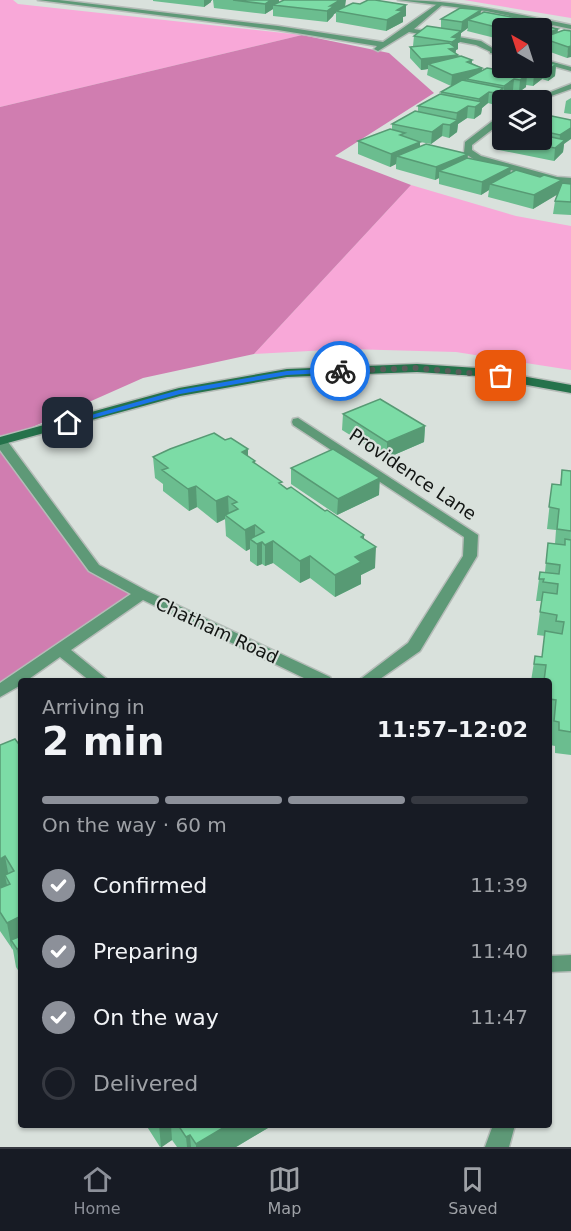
<!DOCTYPE html>
<meta charset="utf-8">
<style>
:root{--surface:#171b24;--page:#242831;--text:#f1f3f6;--muted:#9ea1a6;--line:#363941;--accent:#8c9099}
body{margin:0;font-family:"DejaVu Sans",sans-serif;background:var(--page);color:var(--text);height:100vh;display:flex;flex-direction:column;font-size:22px;white-space:nowrap}
*{box-sizing:border-box;margin:0}
p{font-size:20px;color:var(--muted)}
.icon{flex:none;width:33px;height:33px;fill:none;stroke:currentColor;stroke-width:2;stroke-linecap:round;stroke-linejoin:round}
.map{position:relative;flex:1;overflow:hidden}
.sheet{position:absolute;left:18px;top:678px;width:534px;height:450px;display:flex;flex-direction:column;background:var(--surface);border-radius:6px;box-shadow:0 2px 4px #0004}
.sheet>*{flex:none}
.needle{width:39px;rotate:321deg}
.buttons{position:absolute;left:492px;top:18px;display:grid;gap:12px}
.buttons a{display:grid;place-items:center;width:60px;height:60px;border-radius:6px;background:var(--surface);box-shadow:0 2px 4px #0004;font-size:30px}
.pin{position:absolute;display:grid;place-items:center;width:51px;height:51px;color:#fff;margin:-26px;border-radius:12px;box-shadow:0 3px 9px #0006}
.courier{position:absolute;display:grid;place-items:center;width:60px;height:60px;margin:-30px;border:4px solid #1a73e8;border-radius:50%;background:#fff;color:#222;box-shadow:0 2px 8px #0007}
.headline em{font-style:normal;font-weight:700}
.headline div{display:flex;flex-direction:column-reverse}
.headline{display:flex;align-items:center;justify-content:space-between;height:102px;padding:0 24px}
h1{font-size:39px;font-weight:700;line-height:45px}
.bar{display:grid;grid-template-columns:repeat(4,1fr);gap:9px 6px;align-content:center;height:72px;padding:0 24px}
.bar i{height:8px;border-radius:4px;background:var(--line)}
.bar .selected{background:var(--accent)}
.bar p{grid-column:span 4}
ol{padding:0 24px;list-style:none}
li{display:flex;align-items:center;gap:18px;height:66px}
li p{margin-inline-start:auto}
li .icon{padding:6px;border-radius:50%;background:var(--accent);color:#fff;stroke-width:4}
li:last-child{color:var(--muted)}
li i{width:33px;height:33px;border:3px solid var(--line);border-radius:50%}
.dock{display:flex;justify-content:space-around;align-items:center;height:84px;border-top:2px solid var(--line);background:var(--surface);font-size:16px;color:var(--muted)}
.dock a{display:grid;justify-items:center;gap:3px}
.dock .selected{color:var(--accent)}
.map>svg:first-child{display:block}
.green{fill:#f8a8d8}
.forest{fill:#d07db0}
.lines{fill:none;stroke-linecap:round;stroke-linejoin:round}
.service-casing{stroke:#b5bcb8;stroke-width:3}
.minor-casing{stroke:#b5bcb8;stroke-width:3}
.tertiary-casing{stroke:#b5bcb8;stroke-width:3}
.secondary-casing{stroke:#b5bcb8;stroke-width:3}
.service{fill:#5e9977;fill-rule:evenodd}
.minor{fill:#5e9977;fill-rule:evenodd}
.tertiary{fill:#5e9977;fill-rule:evenodd}
.secondary{fill:#25724b;fill-rule:evenodd}
.wall{fill:#6bbd8f}
.shaded-wall{fill:#579a74}
.building{fill:#7cdca6;stroke:#579a74;stroke-width:1.5}
.route{fill:#1a73e8}
.done{stroke:#585c59;stroke-width:6;stroke-dasharray:0 10.8}
.labels{text-anchor:middle;dominant-baseline:central;stroke-width:4.5;stroke-linejoin:round;paint-order:stroke}
.street-label{font-size:18px;fill:#121513;stroke:#d9e1dc}
</style>
<div class="map">
<svg width="571" height="1147" viewBox="0 0 571 1147">
<rect width="100%" height="100%" fill="#d9e1dc"/>
<g class="green">
<polygon points="0,0 13,0 18,4 302,35 0,107"/>
<polygon points="464,0 571,0 571,18"/>
<polygon points="411,185 516,216 571,226 571,370 456,352 347,349 254,354"/>
</g>
<polygon class="forest" points="302,35 389,53 434,93 335,156 411,185 254,354 143,378 1,441 94,568 142,594 0,691 0,107"/>
<g class="lines">
<g class="service-casing">
<polygon id="service" points="38,0 59,0 278,26 383,42 440,2 442,5 414,29 481,41 497,51 493,53 476,45 409,32 378,51 374,49 377,46 278,30"/>
</g>
<g class="minor-casing">
<g id="minor">
<polygon points="490,49 502,50 502,54 490,53"/>
<polygon points="542,59 571,67 571,71 542,63"/>
<polygon points="571,84 571,89 540,100 530,100"/>
<polygon points="499,116 502,116 502,122 472,145 472,150 481,156 557,177 571,178 571,184 557,183 475,160 464,153 465,142"/>
<polygon points="298,418 478,535 477,556 420,651 377,681 358,681 408,643 463,556 464,537 293,425 292,422 293,419"/>
<polygon points="0,437 5,438 99,565 147,591 330,677 332,681 310,681 143,600 71,650 109,681 90,681 60,657 26,681 21,681 21,685 0,697 0,683 131,594 89,571 0,450"/>
<polygon points="571,955 571,971 549,972 549,956"/>
<polygon points="493,1125 515,1125 509,1147 485,1147"/>
</g>
</g>
<g class="tertiary-casing">
<path id="tertiary" d="M398,0C457,0 513,13 571,25V29L486,11Z"/>
</g>
<g class="secondary-casing">
<polygon id="secondary" points="417,364 477,368 571,385 571,393 477,376 417,372 287,377 180,396 0,445 0,437 179,388 287,369"/>
</g>
<use href="#service" class="service"/>
<use href="#minor" class="minor"/>
<use href="#tertiary" class="tertiary"/>
<use href="#secondary" class="secondary"/>
</g>
<g class="wall">
<polygon points="153,0 212,0 211,1 211,2 204,7 153,1"/>
<polygon points="213,0 279,0 279,3 345,7 406,16 403,17 403,22 386,31 336,22 336,13 334,14 333,16 327,22 273,16 273,9 265,14 214,8"/>
<polygon points="481,14 516,25 551,27 558,32 571,31 567,58 542,49 542,28 502,28 499,39 467,31 468,28 461,33 460,42 458,43 458,49 456,50 455,53 458,57 472,60 472,63 482,68 482,71 497,70 497,68 556,64 555,76 548,81 542,79 533,86 526,85 526,87 519,92 513,90 503,97 502,99 495,105 488,103 482,108 481,114 474,119 467,118 458,124 457,132 449,138 442,136 431,144 420,142 420,147 467,158 510,173 561,185 571,184 571,215 553,214 555,201 557,194 533,209 488,197 489,190 481,195 439,184 439,178 435,180 396,169 396,164 390,167 358,154 358,141 392,129 392,124 418,112 418,106 441,94 441,92 451,86 427,75 428,69 421,70 410,58 410,47 413,46 414,36 441,28 441,19"/>
<polygon points="571,98 571,114 564,113 566,101"/>
<polygon points="542,114 571,120 564,144 563,152 554,161 499,150 500,138 502,136 502,140 542,140"/>
<polygon points="343,414 425,426 424,442 387,458 342,430"/>
<polygon points="225,440 255,461 255,464 282,485 364,539 375,568 361,575 361,584 335,597 310,578 300,583 273,563 265,566 262,564 257,566 250,561 250,549 246,551 226,536 225,519 217,523 197,507 189,511 163,491 163,484 155,478 153,457"/>
<polygon points="291,468 379,495 337,515 291,484"/>
<polygon points="562,470 571,471 571,755 555,753 555,746 550,745 552,723 549,723 549,681 531,681 535,656 542,657 545,636 537,635 541,604 541,601 536,601 540,572 545,572 548,543 555,544 556,530 547,529 552,484 560,485"/>
<polygon points="21,747 21,975 16,967 13,950 0,931 0,888 7,885 0,888"/>
<polygon points="146,1125 273,1125 236,1147 177,1147 172,1140 160,1147"/>
</g>
<g class="shaded-wall">
<polygon points="204,0 212,0 211,1 211,2 204,7"/>
<polygon points="271,0 279,0 279,5 273,5 273,9 265,14 265,4"/>
<polygon points="340,0 346,0 345,7 336,11 336,13 334,14 333,16 327,22 327,11 330,6"/>
<polygon points="406,5 406,16 403,17 403,22 386,31 387,20 397,10"/>
<polygon points="481,10 480,21 468,20 468,28 461,33 460,42 458,43 458,49 456,50 455,56 458,55 457,66 428,64 428,69 421,70 421,59 451,48 452,37 461,31 462,22"/>
<polygon points="517,18 516,28 502,28 502,36 499,39 500,28"/>
<polygon points="551,26 550,32 558,29 557,40 542,38 542,35"/>
<polygon points="571,46 571,57 567,58 568,47"/>
<polygon points="472,60 471,70 482,68 481,79 466,79 466,83 451,86 452,75 467,62"/>
<polygon points="556,64 555,76 548,81 550,69"/>
<polygon points="543,68 542,79 533,86 534,74"/>
<polygon points="527,75 526,87 519,92 520,80"/>
<polygon points="514,79 513,90 503,97 504,86"/>
<polygon points="503,88 502,99 495,105 496,93"/>
<polygon points="489,92 488,103 482,108 481,114 474,119 475,107 478,105 479,99"/>
<polygon points="468,106 467,118 458,124 457,132 449,138 450,125 456,121 457,113"/>
<polygon points="443,124 442,136 431,144 432,132"/>
<polygon points="571,125 571,139 564,144 563,152 554,161 555,148 559,145 560,135"/>
<polygon points="420,142 420,154 397,156 396,164 390,167 391,154"/>
<polygon points="468,154 467,166 439,171 439,178 435,180 436,167"/>
<polygon points="511,167 510,180 490,184 489,190 481,195 482,182"/>
<polygon points="562,180 560,193 533,209 534,195"/>
<polygon points="425,426 424,442 387,458 387,442"/>
<polygon points="248,449 248,470 242,452"/>
<polygon points="380,478 379,495 337,515 338,499"/>
<polygon points="196,486 197,507 189,511 188,489"/>
<polygon points="228,496 229,517 225,515 225,519 217,523 216,501"/>
<polygon points="255,525 255,543 250,539 250,549 246,551 245,530"/>
<polygon points="364,535 364,553 376,547 375,568 361,575 361,584 335,597 335,575 355,557 361,537"/>
<polygon points="273,541 273,563 265,566 265,545"/>
<polygon points="262,542 262,564 257,566 257,544"/>
<polygon points="310,556 310,578 300,583 300,561"/>
<polygon points="5,856 10,883 5,875 7,885 0,888 0,859"/>
<polygon points="21,916 21,945 11,940 12,950 7,923"/>
<polygon points="21,947 21,973 17,949"/>
<polygon points="159,1125 171,1125 172,1140 162,1147 161,1147"/>
<polygon points="228,1125 273,1125 236,1147 196,1147 196,1144"/>
<polygon points="190,1135 191,1147 187,1147 186,1137"/>
</g>
<g class="building">
<polygon points="233,0 271,0 265,4"/>
<polygon points="284,0 340,0 330,6 334,6 327,11 273,5"/>
<polygon points="368,0 375,0 406,5 397,10 403,11 387,20 336,11 353,3 360,4"/>
<polygon points="460,8 481,10 462,22 441,19"/>
<polygon points="484,12 517,18 500,28 468,20"/>
<polygon points="530,21 551,26 549,27 558,29 542,35 542,28 507,28"/>
<polygon points="427,26 461,31 452,37 458,38 452,42 414,36"/>
<polygon points="564,30 571,31 571,46 568,47 542,38"/>
<polygon points="449,43 456,48 449,49 458,55 421,59 410,47"/>
<polygon points="461,56 472,60 467,62 482,68 452,75 428,64"/>
<polygon points="542,62 556,64 550,69 543,68 534,74 497,68 502,65 502,68 542,68"/>
<polygon points="487,68 527,75 520,80 514,79 504,86 466,79"/>
<polygon points="462,80 503,88 496,93 489,92 479,99 441,92"/>
<polygon points="440,94 482,102 475,107 468,106 457,113 418,106"/>
<polygon points="415,111 458,120 450,125 443,124 432,132 392,124"/>
<polygon points="542,114 571,120 571,128 560,135 542,131"/>
<polygon points="390,129 405,133 400,135 420,142 391,154 358,141"/>
<polygon points="542,135 565,140 555,148 509,140 542,140"/>
<polygon points="426,144 468,154 436,167 397,156"/>
<polygon points="467,158 511,167 482,182 439,171"/>
<polygon points="516,170 540,177 544,175 562,180 534,195 490,184"/>
<polygon points="562,183 571,184 571,202 555,201"/>
<polygon points="380,399 425,426 387,442 343,414"/>
<polygon points="214,433 225,440 231,438 248,449 242,452 255,461 253,462 282,482 279,483 287,489 291,487 325,511 327,510 364,535 361,537 376,547 355,557 361,562 335,575 310,556 300,561 273,541 265,545 262,542 257,544 250,539 264,532 255,525 245,530 225,515 238,509 232,504 237,502 228,496 216,501 196,486 188,489 162,470 168,468 153,457 170,449"/>
<polygon points="333,449 380,478 338,499 291,468"/>
<polygon points="562,470 571,471 571,531 557,529 559,509 549,507 552,484 561,485"/>
<polygon points="565,539 571,540 571,732 559,730 559,722 554,721 556,700 549,699 549,681 544,681 546,665 534,664 535,656 542,657 545,631 562,634 564,622 556,621 557,615 540,612 543,592 557,594 558,584 543,582 544,579 539,579 540,572 559,574 560,565 546,563 548,543 565,545"/>
<polygon points="15,739 21,747 21,916 7,923 0,912 0,888 10,884 5,875 14,871 5,856 0,859 0,745"/>
<polygon points="21,936 21,947 17,949 11,940"/>
<polygon points="178,1125 228,1125 196,1144 190,1135 186,1137"/>
</g>
<polygon class="route" points="340,368 343,369 343,372 287,375 180,394 68,425 63,423 179,390 287,371"/>
<g class="lines">
<polyline class="done" points="340,371 417,368 501,376"/>
</g>
<g class="labels">
<g class="street-label">
<text transform="translate(413 474) rotate(34)">Providence Lane</text>
<text transform="translate(217 630) rotate(25)">Chatham Road</text>
</g>
</g>
</svg>
<div class="buttons">
<a><svg class="needle" viewBox="-14 -14 28 28"><path d="M0-13l5 13h-10z" fill="#e53935"/><path d="M0 13l5-13h-10z" fill="#9ea1a6"/></svg></a>
<a><svg class="icon" aria-label="layers" viewBox="0 0 24 24"><path d="M12 4l9 5-9 5-9-5zM3 14l9 5 9-5"/></svg></a>
</div>
<div class="pin" style="left:501px;top:376px;background:#ea580c"><svg class="icon" aria-label="bag" viewBox="0 0 24 24"><path d="M5 8h14l-1 12H6zM9 8a3 3 0 0 1 6 0"/></svg></div>
<div class="pin" style="left:68px;top:423px;background:#1f2937"><svg class="icon" aria-label="home" viewBox="0 0 24 24"><path d="M3 11l9-7 9 7M6 9v11h12V9"/></svg></div>
<div class="courier" style="left:340px;top:371px"><svg class="icon" aria-label="bike" viewBox="0 0 24 24"><circle cx="6" cy="16" r="4"/><circle cx="18" cy="16" r="4"/><path d="M6 16l4-8h5l3 8M10 8l3 8H6M13 5h3"/></svg></div>
<section class="sheet">
<div class="headline"><div><h1>2 min</h1><p>Arriving in</p></div><em>11:57–12:02</em></div>
<div class="bar"><i class="selected"></i><i class="selected"></i><i class="selected"></i><i></i><p>On the way · 60 m</p></div>
<ol>
<li><svg class="icon" aria-label="check" viewBox="0 0 24 24"><path d="M5 12l5 5 9-10"/></svg>Confirmed<p>11:39</p></li>
<li><svg class="icon" aria-label="check" viewBox="0 0 24 24"><path d="M5 12l5 5 9-10"/></svg>Preparing<p>11:40</p></li>
<li><svg class="icon" aria-label="check" viewBox="0 0 24 24"><path d="M5 12l5 5 9-10"/></svg>On the way<p>11:47</p></li>
<li><i></i>Delivered</li>
</ol>
</section>
</div>
<nav class="dock">
<a class="selected"><svg class="icon" aria-label="home" viewBox="0 0 24 24"><path d="M3 11l9-7 9 7M6 9v11h12V9"/></svg>Home</a>
<a><svg class="icon" aria-label="map" viewBox="0 0 24 24"><path d="M3 6l6-2 6 2 6-2v14l-6 2-6-2-6 2zM9 4v14M15 6v14"/></svg>Map</a>
<a><svg class="icon" aria-label="saved" viewBox="0 0 24 24"><path d="M7 4h10v16l-5-4-5 4z"/></svg>Saved</a>
</nav>
